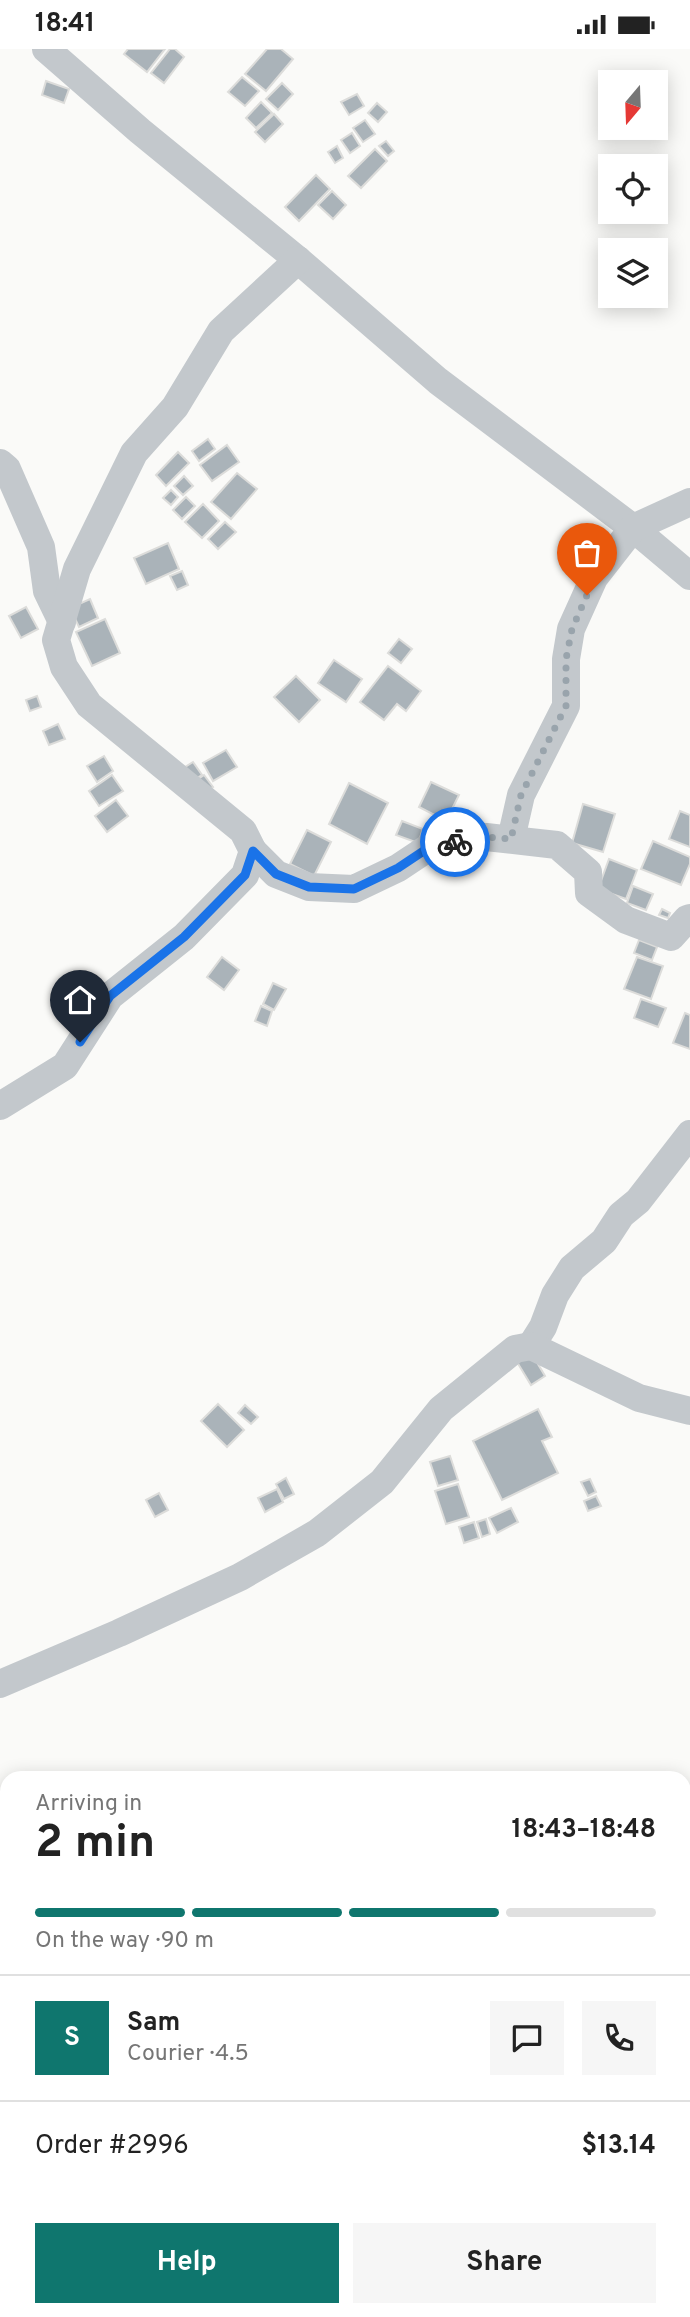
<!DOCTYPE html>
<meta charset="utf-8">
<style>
:root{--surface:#fff;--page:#f6f6f6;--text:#222;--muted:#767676;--line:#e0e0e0;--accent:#0f766e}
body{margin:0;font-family:Overpass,sans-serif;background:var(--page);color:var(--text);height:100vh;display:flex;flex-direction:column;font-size:26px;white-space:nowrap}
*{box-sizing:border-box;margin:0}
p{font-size:23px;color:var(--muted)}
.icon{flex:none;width:38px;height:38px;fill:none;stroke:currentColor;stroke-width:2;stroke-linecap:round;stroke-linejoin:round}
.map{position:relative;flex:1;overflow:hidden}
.side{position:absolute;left:0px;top:1722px;width:691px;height:546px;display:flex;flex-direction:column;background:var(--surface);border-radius:21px 21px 0 0;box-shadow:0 4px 18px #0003}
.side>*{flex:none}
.needle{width:46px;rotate:199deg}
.fabs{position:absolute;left:598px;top:21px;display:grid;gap:14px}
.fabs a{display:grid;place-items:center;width:70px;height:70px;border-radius:0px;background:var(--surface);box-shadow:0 4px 18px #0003;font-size:35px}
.pin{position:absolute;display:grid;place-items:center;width:60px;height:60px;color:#fff;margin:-72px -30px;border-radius:50% 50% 50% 0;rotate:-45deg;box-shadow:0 0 7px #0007}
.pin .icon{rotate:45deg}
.courier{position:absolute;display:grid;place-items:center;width:70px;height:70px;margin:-35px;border:5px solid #1a73e8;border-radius:50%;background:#fff;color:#222;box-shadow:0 2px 9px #0007}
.overview em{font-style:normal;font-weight:700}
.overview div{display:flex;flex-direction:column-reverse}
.overview{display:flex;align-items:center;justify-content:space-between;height:119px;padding:0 35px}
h1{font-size:46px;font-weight:700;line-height:52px}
.bar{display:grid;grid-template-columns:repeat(4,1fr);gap:10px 7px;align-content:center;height:84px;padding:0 35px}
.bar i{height:9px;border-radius:5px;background:var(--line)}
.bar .on{background:var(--accent)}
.bar p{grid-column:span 4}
.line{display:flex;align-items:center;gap:18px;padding:0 35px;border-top:2px solid var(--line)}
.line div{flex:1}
.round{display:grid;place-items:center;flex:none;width:74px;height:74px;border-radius:0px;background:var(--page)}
.cta{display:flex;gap:14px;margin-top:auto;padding:14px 35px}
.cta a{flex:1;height:80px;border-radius:0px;background:var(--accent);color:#fff;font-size:28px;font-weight:700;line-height:80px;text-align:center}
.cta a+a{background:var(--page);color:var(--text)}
.status{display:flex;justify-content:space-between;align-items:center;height:49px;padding:0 35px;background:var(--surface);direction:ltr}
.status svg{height:19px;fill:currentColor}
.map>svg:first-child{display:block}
.building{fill:#aab3b9;stroke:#dcdcda;stroke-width:2}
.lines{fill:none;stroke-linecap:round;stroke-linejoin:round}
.street{stroke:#c3c8cc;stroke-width:28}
.done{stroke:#99a4ac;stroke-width:7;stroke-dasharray:0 12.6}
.route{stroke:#1a73e8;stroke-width:9}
</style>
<div class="status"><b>18:41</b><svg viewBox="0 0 49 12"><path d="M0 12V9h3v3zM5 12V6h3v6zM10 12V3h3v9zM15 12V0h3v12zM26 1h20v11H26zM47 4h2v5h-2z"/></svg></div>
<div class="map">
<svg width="690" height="2268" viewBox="0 0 690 2268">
<rect width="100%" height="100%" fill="#fafaf8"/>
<g class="building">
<polygon points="128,0 165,0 147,23 124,5"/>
<polygon points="170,0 175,0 184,8 164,34 151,24"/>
<polygon points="267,0 281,0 293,10 266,42 245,25"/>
<polygon points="242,28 259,42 245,57 228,43"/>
<polygon points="46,32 69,40 64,54 42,46"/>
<polygon points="282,34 293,45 278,61 266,50"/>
<polygon points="357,45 364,57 349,66 341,53"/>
<polygon points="261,53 272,64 256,79 246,69"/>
<polygon points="377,54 387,63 378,73 368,64"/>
<polygon points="274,65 283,75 265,93 255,83"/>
<polygon points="365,71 375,85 363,93 353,79"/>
<polygon points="352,84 360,97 350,104 341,91"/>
<polygon points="386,92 394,102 388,107 379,97"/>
<polygon points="337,97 343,109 335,114 328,103"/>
<polygon points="375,100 387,112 361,139 348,127"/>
<polygon points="316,126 330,140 299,172 285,158"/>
<polygon points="332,142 346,156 333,170 318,156"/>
<polygon points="208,390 215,400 199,412 192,402"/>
<polygon points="227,396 239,413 212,432 200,416"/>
<polygon points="178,403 189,414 166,437 156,426"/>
<polygon points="237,424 257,440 231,470 211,453"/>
<polygon points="184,427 193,437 183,446 174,437"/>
<polygon points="171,441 178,448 171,456 163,449"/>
<polygon points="186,448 195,457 182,470 173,461"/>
<polygon points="203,455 219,472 202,489 185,473"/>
<polygon points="225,473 236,483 218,500 208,490"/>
<polygon points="168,494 179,520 146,535 134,509"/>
<polygon points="182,522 188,536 177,541 170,527"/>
<polygon points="90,550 98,569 79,578 70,559"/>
<polygon points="26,558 38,580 21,589 9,567"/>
<polygon points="105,570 120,604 92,617 76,583"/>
<polygon points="399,590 412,600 401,614 388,604"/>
<polygon points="334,611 362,630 346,653 318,634"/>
<polygon points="388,617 421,642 406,662 397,655 384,671 360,653"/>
<polygon points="296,627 320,651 299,673 274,648"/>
<polygon points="37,647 41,658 30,662 26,651"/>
<polygon points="58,675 65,690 49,696 43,682"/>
<polygon points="226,701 237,718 213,732 203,714"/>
<polygon points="104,707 113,722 97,733 87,717"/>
<polygon points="193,713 202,726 190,733 182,720"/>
<polygon points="112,726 123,742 99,757 89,742"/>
<polygon points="204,726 213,738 203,745 194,733"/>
<polygon points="431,733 459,746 446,772 419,758"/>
<polygon points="349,734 388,754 367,795 329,775"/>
<polygon points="116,751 128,767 107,783 95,767"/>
<polygon points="583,755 615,765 603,803 572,794"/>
<polygon points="680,762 690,766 690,798 669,790"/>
<polygon points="402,772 423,780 418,794 396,786"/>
<polygon points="307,781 331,793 314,827 290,815"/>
<polygon points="653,792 690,808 690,815 681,836 641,820"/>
<polygon points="609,810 637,821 626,850 598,840"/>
<polygon points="633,837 653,845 646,861 627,854"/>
<polygon points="662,860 670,864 668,869 659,866"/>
<polygon points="639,891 657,898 652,911 634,904"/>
<polygon points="222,908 239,921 224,941 207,928"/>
<polygon points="637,908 663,917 651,950 624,940"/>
<polygon points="273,934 286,940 274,961 263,955"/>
<polygon points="641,950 666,959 658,978 634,969"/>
<polygon points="261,957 272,962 267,977 255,972"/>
<polygon points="685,964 690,966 690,1000 673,994"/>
<polygon points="532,1305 545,1327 531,1336 517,1313"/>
<polygon points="218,1355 244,1381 227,1398 201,1372"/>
<polygon points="245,1356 258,1368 251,1375 238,1364"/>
<polygon points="538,1360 552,1388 542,1392 558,1424 502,1451 473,1392"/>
<polygon points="450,1407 458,1431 438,1437 430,1413"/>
<polygon points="286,1429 294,1445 284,1450 276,1435"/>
<polygon points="590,1430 596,1443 588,1447 581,1433"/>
<polygon points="458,1435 469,1468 446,1475 435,1442"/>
<polygon points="277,1440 283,1453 265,1463 258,1449"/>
<polygon points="159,1444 168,1461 155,1468 146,1451"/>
<polygon points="596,1447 601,1457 588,1462 584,1452"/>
<polygon points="511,1459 518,1473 497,1484 489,1469"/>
<polygon points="486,1470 490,1485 482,1488 477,1473"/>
<polygon points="474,1473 479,1489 464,1494 459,1478"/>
</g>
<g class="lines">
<g class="street">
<polyline points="46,0 140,82 298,211 438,332 633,479 690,527"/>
<polyline points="0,414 7,420 41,498 47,542 62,573"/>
<polyline points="511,790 521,746 566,657 566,610 571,580 594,529 633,479 690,453"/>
<polyline points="253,802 276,825 309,838 354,840 398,819 431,797 486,788 557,796 588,823 589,844 626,871 671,888 687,870 690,869"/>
<polyline points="0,1057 65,1017 110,947 184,888 245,826 253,802 243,782 89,656 64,618 56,591 77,520 134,404 175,358 221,282 298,211"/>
<polyline points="531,1297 543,1278 555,1246 572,1219 604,1192 621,1166 638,1152 690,1085"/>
<polyline points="0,1635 119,1584 240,1528 317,1484 382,1433 441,1360 515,1300 531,1297 639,1349 690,1362"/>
<polyline points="0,2079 7,2109"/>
<polyline points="39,2261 40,2268"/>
<polyline points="203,2261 210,2268"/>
<polyline points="155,2268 179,2261"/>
</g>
</g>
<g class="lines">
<polyline class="done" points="455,793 486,788 511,790 521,746 566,657 566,610 572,580 587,546"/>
<polyline class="route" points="80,993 110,947 184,888 245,826 253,802 276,825 309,838 354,840 398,819 431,797 455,793"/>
</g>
</svg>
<div class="fabs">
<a><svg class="needle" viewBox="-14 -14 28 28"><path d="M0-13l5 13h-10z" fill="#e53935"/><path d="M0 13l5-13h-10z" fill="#767676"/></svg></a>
<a><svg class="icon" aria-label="locate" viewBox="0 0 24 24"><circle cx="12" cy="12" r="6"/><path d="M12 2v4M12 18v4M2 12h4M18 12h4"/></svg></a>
<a><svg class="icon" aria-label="layers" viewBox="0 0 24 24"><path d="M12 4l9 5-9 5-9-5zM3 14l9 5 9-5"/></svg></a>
</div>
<div class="pin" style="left:587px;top:546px;background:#ea580c"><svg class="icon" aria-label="bag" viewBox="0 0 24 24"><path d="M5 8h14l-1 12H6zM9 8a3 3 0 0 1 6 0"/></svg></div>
<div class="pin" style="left:80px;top:993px;background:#1f2937"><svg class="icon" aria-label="home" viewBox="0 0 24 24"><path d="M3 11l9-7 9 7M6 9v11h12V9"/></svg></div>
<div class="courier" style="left:455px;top:793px"><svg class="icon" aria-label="bike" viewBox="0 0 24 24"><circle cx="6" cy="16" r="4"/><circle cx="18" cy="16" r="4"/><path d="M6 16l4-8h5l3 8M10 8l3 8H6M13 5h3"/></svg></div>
<section class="side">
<div class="overview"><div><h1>2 min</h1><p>Arriving in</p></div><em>18:43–18:48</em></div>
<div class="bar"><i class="on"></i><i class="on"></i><i class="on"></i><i></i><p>On the way · 90 m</p></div>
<div class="line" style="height:126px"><b class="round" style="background:var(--accent);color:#fff">S</b><div><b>Sam</b><p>Courier · 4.5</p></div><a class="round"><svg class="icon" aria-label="chat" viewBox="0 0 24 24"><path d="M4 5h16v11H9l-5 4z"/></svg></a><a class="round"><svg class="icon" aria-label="phone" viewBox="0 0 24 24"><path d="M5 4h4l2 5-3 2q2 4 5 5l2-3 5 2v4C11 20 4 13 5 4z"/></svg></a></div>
<div class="line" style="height:91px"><div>Order #2996</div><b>$13.14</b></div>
<div class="cta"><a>Help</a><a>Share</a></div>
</section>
</div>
